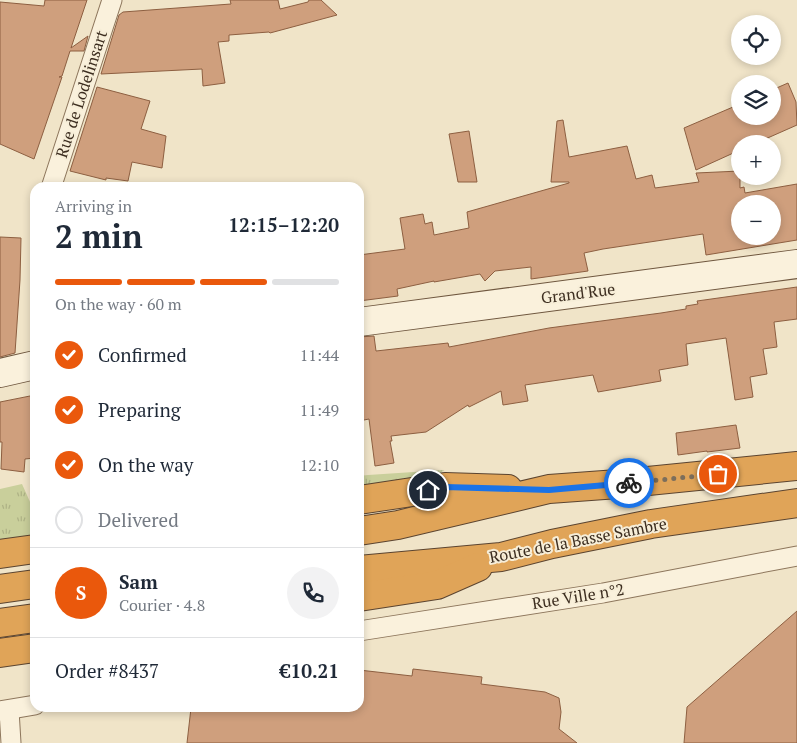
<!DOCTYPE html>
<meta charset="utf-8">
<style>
:root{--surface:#fff;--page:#f2f2f3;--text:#1f2937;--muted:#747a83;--line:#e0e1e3;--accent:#ea580c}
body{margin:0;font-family:"PT Serif",serif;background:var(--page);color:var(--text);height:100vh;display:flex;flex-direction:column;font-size:19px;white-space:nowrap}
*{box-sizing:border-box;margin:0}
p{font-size:16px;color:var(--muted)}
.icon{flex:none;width:28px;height:28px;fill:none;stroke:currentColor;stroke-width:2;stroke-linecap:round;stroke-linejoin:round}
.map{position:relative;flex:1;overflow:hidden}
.side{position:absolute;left:30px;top:182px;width:334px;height:530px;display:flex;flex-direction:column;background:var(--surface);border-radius:15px;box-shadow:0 2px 8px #0003}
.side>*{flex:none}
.controls{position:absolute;left:731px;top:15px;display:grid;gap:10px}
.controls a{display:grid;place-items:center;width:50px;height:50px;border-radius:50%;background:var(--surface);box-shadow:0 2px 8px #0003;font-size:25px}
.pin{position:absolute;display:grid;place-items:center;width:42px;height:42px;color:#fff;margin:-21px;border:2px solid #fff;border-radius:50%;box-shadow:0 1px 5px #0007}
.courier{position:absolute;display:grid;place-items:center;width:50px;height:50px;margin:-25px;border:4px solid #1a73e8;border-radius:50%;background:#fff;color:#222;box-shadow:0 1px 6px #0007}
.summary em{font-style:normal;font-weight:700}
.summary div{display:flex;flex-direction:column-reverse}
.summary{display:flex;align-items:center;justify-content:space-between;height:85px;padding:0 25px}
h1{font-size:32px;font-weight:700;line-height:38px}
.bar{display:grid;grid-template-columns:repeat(4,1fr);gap:8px 5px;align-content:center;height:60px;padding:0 25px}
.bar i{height:6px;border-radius:4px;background:var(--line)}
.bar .current{background:var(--accent)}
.bar p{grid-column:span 4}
.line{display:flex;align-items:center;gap:12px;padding:0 25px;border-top:1px solid var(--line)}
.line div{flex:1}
.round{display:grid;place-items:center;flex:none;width:52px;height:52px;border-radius:26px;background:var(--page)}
ol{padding:0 25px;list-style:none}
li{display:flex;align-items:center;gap:15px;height:55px}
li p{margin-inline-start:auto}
li .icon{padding:5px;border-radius:50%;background:var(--accent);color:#fff;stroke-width:4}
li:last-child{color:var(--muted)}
li i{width:28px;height:28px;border:2px solid var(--line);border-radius:50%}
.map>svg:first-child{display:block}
.grass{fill:url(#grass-tufts)}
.building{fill:#cf9f7d;stroke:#8d5f41;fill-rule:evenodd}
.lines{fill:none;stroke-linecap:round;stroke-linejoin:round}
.street-casing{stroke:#8d765c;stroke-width:21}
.secondary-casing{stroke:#6f573f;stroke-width:30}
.highway-casing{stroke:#5b4430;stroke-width:30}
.street{stroke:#faf1dc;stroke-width:19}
.secondary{stroke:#faf1dc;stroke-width:28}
.highway{stroke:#e0a458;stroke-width:28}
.done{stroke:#7c6e5b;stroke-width:5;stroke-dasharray:0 9}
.route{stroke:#1a73e8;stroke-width:6}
.labels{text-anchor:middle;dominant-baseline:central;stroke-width:4;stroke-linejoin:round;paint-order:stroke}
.street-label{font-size:16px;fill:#3d2e20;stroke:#f7eed8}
</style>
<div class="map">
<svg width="797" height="743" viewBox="0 0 797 743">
<defs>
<pattern id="grass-tufts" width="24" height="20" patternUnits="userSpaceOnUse" patternTransform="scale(1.25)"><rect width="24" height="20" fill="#c9cf9b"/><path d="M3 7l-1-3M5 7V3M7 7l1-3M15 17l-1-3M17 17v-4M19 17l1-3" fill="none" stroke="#aeb285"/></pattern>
</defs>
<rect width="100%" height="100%" fill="#f0e4c8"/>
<g class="grass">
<polygon points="444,470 432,480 359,490 359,476 368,475"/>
<polygon points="22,484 35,513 35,538 0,543 0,489"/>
</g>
<g class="building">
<polygon points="45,0 87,0 71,48 88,36 84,51 70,51 62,76 59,77 62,77 34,159 0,144 0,2 44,6"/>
<polygon points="230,0 278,0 280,9 308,2 309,0 321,0 337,15 270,33 269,32 229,35 229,41 218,42 225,83 203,86 202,69 101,74 119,15 123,12 231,4"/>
<polygon points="788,83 796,102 797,125 754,144 740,144 740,150 696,170 684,128 740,104 740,116 772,116 772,90"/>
<polygon points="97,87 150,101 141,129 166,136 162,168 132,162 128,181 106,178 106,180 70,171"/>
<path d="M563,120L569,157L627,146L636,179L652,175L655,188L699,182L696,173L740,171V188L744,187L745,193L797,184V240L706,255L703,234L603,249L584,253L588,271L531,279V267L495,271L485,281L480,274L434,282V281L397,289L398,296L359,301V255L405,249L400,218L423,214L425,224L432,222L434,235L469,228L467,212L569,183V182H551L557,121ZM740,204H772V236H740Z"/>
<polygon points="469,131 477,182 458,182 449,134"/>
<polygon points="0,237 21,238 20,280 15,353 0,357"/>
<polygon points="797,287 797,319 774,322 777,347 763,349 767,374 750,377 753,397 735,400 726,338 686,344 688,365 659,370 661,381 598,392 593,375 525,385 528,401 503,405 501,391 469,407 468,405 426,432 391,436 392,441 390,441 394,463 375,466 369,419 359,421 359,337 374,336 376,351 448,343 449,347 549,328 661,313 686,309 686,306 698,304 697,301"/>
<polygon points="35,395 35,458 25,459 24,472 1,469 2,442 0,442 0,402"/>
<polygon points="736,425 740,448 707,452 707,451 678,455 676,433"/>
<polygon points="797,611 797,743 684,743 687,707"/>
<polygon points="413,669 482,677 481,684 545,692 559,698 561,712 559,729 577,743 187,743 191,708 359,708 359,670 412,676"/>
</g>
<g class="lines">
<g class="street-casing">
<g id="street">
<polyline points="51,188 112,0"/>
<polyline points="359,631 603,593 797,556"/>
<polyline points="9,710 11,743"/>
<polyline points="0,711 35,705"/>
</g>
</g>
<g class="secondary-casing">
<g id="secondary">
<polyline points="359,322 797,264"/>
<polyline points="0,373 35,365"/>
</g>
</g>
<g class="highway-casing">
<g id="highway">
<polyline points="359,500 445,487 508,489"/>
<polyline points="359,531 398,525 549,489 618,484 797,466"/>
<polyline points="0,554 35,549"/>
<polyline points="359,570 501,557 552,544 651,524 797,503"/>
<polyline points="0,589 35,584"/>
<polyline points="359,597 437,585 478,567"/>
<polyline points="0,623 35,618"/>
<polyline points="0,653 35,648"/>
</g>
</g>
<use href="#street" class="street"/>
<use href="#secondary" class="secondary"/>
<use href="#highway" class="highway"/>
</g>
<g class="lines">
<polyline class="done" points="629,483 718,474"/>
<polyline class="route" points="428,490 445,487 549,490 629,483"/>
</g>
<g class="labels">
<g class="street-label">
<text transform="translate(81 94) rotate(-72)">Rue de Lodelinsart</text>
<text transform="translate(578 293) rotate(-7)">Grand'Rue</text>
<text transform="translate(578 540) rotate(-11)">Route de la Basse Sambre</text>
<text transform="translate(578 596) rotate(-9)">Rue Ville n°2</text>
</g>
</g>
</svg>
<div class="controls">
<a><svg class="icon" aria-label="locate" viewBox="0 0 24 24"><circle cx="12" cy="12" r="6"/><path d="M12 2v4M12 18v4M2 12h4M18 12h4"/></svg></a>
<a><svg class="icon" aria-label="layers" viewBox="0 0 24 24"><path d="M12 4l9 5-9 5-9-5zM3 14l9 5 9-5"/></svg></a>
<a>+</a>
<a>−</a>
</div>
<div class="pin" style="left:718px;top:474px;background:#ea580c"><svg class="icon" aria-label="bag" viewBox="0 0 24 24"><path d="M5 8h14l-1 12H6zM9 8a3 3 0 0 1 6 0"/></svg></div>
<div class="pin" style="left:428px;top:490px;background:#1f2937"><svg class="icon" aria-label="home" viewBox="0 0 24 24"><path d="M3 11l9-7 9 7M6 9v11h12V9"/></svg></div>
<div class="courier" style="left:629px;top:483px"><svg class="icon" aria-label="bike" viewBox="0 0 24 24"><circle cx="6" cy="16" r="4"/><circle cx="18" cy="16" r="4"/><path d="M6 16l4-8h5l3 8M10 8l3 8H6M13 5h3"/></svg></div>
<section class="side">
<div class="summary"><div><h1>2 min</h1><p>Arriving in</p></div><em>12:15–12:20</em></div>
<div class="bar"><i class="current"></i><i class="current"></i><i class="current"></i><i></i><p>On the way · 60 m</p></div>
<ol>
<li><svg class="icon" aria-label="check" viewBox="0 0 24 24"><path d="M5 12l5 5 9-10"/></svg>Confirmed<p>11:44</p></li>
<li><svg class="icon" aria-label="check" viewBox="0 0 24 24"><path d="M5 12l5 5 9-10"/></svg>Preparing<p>11:49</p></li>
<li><svg class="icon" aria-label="check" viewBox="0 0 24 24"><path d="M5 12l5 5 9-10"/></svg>On the way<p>12:10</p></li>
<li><i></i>Delivered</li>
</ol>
<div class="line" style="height:90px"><b class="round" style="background:var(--accent);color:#fff">S</b><div><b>Sam</b><p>Courier · 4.8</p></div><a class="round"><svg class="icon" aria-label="phone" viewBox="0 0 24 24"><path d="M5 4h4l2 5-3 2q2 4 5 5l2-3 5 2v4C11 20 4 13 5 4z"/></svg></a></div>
<div class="line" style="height:65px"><div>Order #8437</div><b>€10.21</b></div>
</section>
</div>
